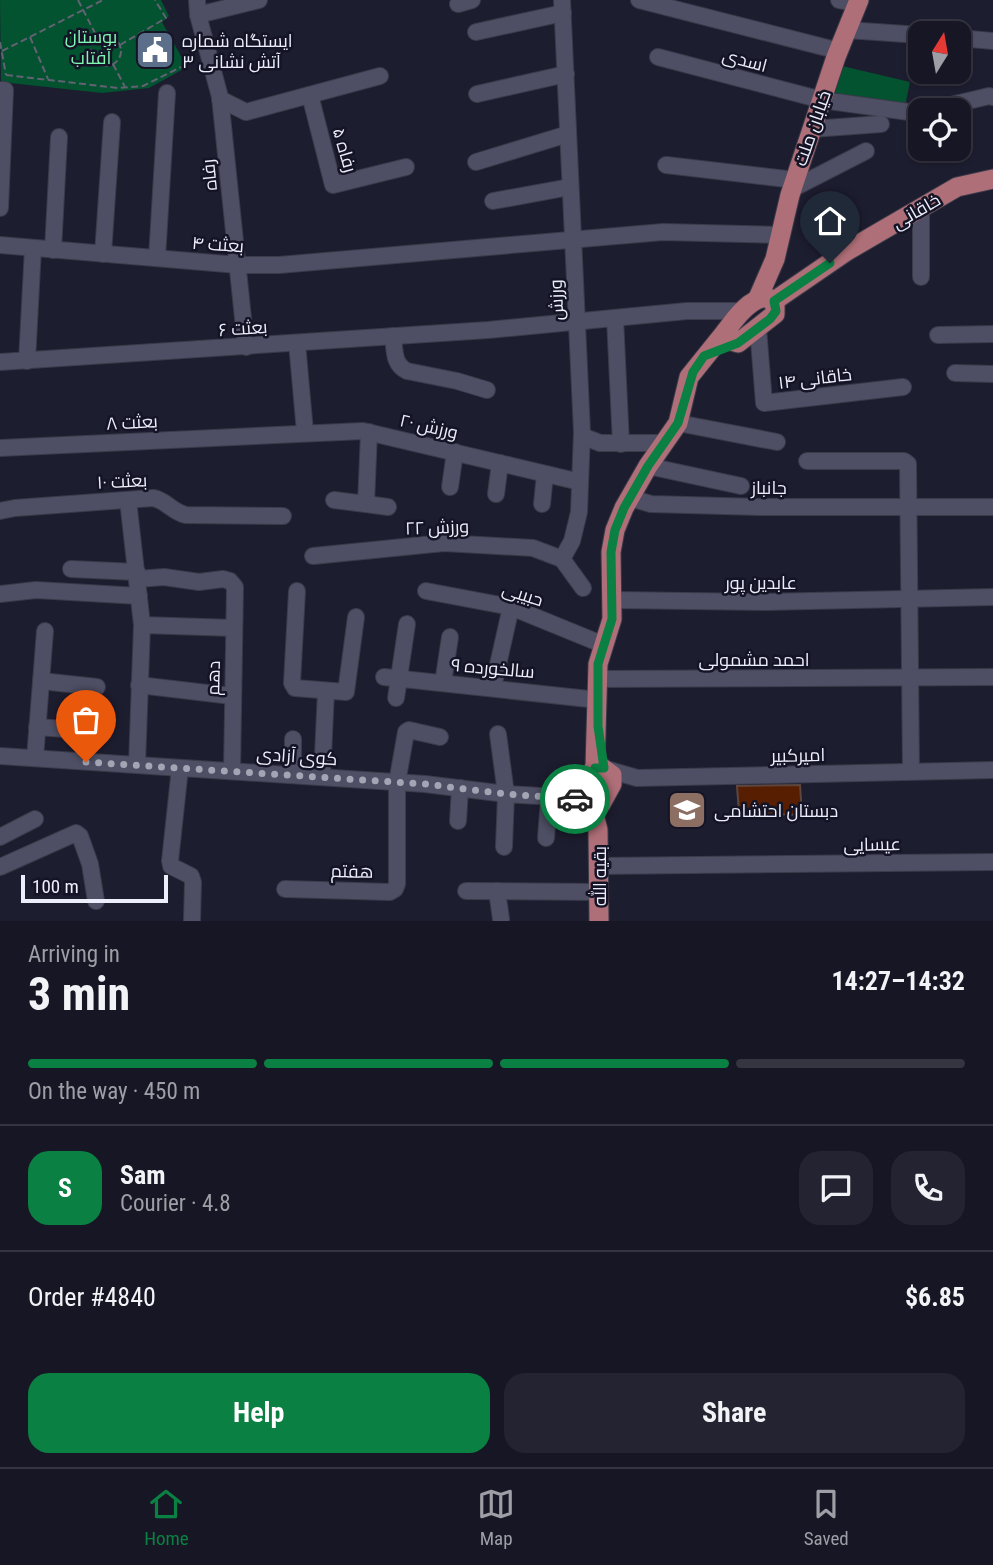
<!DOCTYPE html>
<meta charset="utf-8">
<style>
:root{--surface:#161624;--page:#232331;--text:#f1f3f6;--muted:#9e9fa6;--line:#353541;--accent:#0b8043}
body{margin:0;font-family:"Roboto Condensed",Cairo,sans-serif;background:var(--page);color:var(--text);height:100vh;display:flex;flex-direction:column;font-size:26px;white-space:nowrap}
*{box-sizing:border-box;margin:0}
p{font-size:23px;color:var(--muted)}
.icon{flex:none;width:38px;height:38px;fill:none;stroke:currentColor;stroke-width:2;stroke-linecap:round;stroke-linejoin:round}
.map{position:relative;height:921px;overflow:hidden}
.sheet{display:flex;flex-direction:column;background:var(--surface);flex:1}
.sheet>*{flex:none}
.needle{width:46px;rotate:11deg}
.fabs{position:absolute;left:908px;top:21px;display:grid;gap:14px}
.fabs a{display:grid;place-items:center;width:63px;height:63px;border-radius:14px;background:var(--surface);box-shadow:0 2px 5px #0004,0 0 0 2px var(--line);font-size:35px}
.scale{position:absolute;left:21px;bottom:18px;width:147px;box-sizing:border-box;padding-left:7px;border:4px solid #edeefb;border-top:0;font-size:19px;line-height:24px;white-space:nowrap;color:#edeefb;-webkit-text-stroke:5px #141426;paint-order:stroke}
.pin{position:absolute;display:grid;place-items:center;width:60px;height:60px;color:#fff;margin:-72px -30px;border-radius:50% 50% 50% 0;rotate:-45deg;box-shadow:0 0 7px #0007}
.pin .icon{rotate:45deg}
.courier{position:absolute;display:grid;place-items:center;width:70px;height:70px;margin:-35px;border:5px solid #0b8043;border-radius:50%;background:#fff;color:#222;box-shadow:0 2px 9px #0007}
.summary em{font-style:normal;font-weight:700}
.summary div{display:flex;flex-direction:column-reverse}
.summary{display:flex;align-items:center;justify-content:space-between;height:119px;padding:0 28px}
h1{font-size:46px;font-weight:700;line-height:52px}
.bar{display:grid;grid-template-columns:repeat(4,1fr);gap:10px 7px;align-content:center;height:84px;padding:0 28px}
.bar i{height:9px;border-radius:5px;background:var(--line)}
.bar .on{background:var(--accent)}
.bar p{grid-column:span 4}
.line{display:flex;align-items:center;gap:18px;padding:0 28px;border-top:2px solid var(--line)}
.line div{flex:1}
.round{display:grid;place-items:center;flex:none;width:74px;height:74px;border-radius:21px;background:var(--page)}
.primary-button{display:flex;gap:14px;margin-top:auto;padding:14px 28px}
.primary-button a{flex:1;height:80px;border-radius:21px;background:var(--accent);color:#fff;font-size:28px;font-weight:700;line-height:80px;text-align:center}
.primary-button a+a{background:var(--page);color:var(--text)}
.tabs{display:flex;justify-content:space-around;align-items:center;height:98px;border-top:2px solid var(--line);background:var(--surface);font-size:19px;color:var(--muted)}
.tabs a{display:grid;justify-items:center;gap:4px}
.tabs .on{color:var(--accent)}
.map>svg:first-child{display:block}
.green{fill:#035230}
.building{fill:#571e02;stroke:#5d463d;stroke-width:2}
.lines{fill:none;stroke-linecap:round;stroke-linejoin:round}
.minor-casing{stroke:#3a3a49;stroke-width:18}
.major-casing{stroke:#3a3a49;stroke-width:21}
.path{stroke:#626273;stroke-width:2;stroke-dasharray:7 3.5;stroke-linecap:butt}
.minor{stroke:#4e4f64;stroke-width:16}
.major{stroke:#af6f78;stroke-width:19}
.done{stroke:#a4a5b4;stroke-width:7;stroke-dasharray:0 12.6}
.route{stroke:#0b8043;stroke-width:9}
.labels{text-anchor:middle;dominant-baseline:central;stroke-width:5;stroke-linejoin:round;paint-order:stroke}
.park-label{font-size:18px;fill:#80f8b4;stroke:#141426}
.poi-label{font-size:18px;fill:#edeefb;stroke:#141426;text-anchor:start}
.street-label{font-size:18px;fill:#edeefb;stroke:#141426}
</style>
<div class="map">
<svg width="993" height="921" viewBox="0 0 993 921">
<rect width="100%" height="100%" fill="#1d1d30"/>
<g class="green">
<polygon points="0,0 161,0 169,16 162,22 187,67 149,88 102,93 1,82"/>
<polygon points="838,65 910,82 904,111 829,91"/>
</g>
<polygon class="building" points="800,785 802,815 739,813 737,786"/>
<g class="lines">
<g class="minor-casing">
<g id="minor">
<polyline points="197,0 198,15 220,97 246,347"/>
<polyline points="562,0 582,432 579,512 572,541 562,559 583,588"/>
<polyline points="639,0 839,51"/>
<polyline points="839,0 857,3"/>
<polyline points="458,4 472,0"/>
<polyline points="198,15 259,0"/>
<polyline points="847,30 920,35"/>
<polyline points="476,32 563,13"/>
<polyline points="959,38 993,41"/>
<polyline points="658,57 822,100 909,112 920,111"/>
<polyline points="0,90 5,90 0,208"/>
<polyline points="477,94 566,74"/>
<polyline points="310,95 333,185 406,167"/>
<polyline points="220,99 246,112 380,76"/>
<polyline points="930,110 989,96 993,97"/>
<polyline points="812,129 881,124"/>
<polyline points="476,162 568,134"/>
<polyline points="666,165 795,180"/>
<polyline points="792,189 866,151"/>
<polyline points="493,201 570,187"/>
<polyline points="921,208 921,277"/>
<polyline points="0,245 238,265 279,265 663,232 780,235"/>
<polyline points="53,250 59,137"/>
<polyline points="103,254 112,122"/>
<polyline points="157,258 167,93"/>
<polyline points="615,318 621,444"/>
<polyline points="758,328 764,403 903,387"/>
<polyline points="938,335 993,334"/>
<path d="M393,336C395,351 393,364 407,371L457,381L487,390"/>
<polyline points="297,343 305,432"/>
<polyline points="27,361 33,248"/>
<polyline points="0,362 488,330 687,311 743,311"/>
<polyline points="955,373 993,374"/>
<polyline points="678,423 777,442"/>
<polyline points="582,436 600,443 663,443"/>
<polyline points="0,448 363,431 580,482"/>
<polyline points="807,461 904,461 908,464 911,771"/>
<polyline points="648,466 741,486"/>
<polyline points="450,487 455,452"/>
<polyline points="496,494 500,463"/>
<polyline points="630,498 651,504 759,507 993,507"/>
<polyline points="128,500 142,625 137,765"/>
<polyline points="334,500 366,504 369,432"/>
<polyline points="366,504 388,507"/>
<polyline points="542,504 545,474"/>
<path d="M0,511L15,508L153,498C166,500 172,512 186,515L283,516"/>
<polyline points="313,556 444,543 533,548 562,559"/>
<polyline points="71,569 137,572"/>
<polyline points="138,579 164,577 199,582 223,579 230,581 235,587 232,771"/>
<polyline points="297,591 292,683 295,688 346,692 356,617"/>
<polyline points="426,591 511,607 604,645"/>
<polyline points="0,594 36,590 139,596"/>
<polyline points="613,600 765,602 993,597"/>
<polyline points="142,625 234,628"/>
<polyline points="384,677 598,700"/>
<polyline points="598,679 993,677"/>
<polyline points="41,681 97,687"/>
<polyline points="443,683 450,637"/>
<polyline points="139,685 232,696"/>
<polyline points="493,687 511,607"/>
<polyline points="396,698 407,624"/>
<polyline points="37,727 93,731"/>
<polyline points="498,734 506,794 504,847"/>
<polyline points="0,756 425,784 506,794 590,799"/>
<polyline points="35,758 45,631"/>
<polyline points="180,768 170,861 171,866 191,876 193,882 192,921"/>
<polyline points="606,769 637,778 993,770"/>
<polyline points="293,775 293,739"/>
<polyline points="322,777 326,691"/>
<polyline points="458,821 460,788"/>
<polyline points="0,837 35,819"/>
<polyline points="546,838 549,798"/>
<polyline points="599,866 993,862"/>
<polyline points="0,867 76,833 80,836 90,864 96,901"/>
<polyline points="285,889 390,892 395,889 397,884 397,783 406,732 409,730 440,737"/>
<polyline points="466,891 599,892"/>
<polyline points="497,891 501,919"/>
</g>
</g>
<g class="major-casing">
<g id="major">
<path d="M767,297L775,304V314L738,343L728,340L726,331C735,318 750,298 767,297Z"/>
<polyline points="758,298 775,259 790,195 836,57 859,0"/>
<polyline points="774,301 847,251 957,187 993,179"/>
<polygon points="601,767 612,775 612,784 601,804 591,803 590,782 593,770"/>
<polyline points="595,768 598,664 612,619 611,552 615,530 624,508 648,466 678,423 689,377 726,331"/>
<polyline points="591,803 598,830 599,921"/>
</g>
</g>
<g class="path">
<polyline points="78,0 97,37"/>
<circle cx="106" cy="51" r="15"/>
<polyline points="30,37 48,79"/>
<polyline points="0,42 6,75"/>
<polyline points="120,45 166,18 155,0"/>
<polyline points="2,51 103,0"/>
<polyline points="113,64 125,87"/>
<polyline points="6,75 118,88 143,86 181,67"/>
</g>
<use href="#minor" class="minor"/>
<use href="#major" class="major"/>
</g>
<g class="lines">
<polyline class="done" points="86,762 425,784 506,794 575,799"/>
<polyline class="route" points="575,799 590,799 590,782 595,768 604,768 598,726 598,664 612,619 611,552 615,530 624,508 648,466 678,423 693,372 704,356 738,343 770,319 776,311 774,301 830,263"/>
</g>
<defs>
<g id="civic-square" transform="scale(2.0125)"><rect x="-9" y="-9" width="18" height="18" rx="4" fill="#5c6f8a" stroke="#141426"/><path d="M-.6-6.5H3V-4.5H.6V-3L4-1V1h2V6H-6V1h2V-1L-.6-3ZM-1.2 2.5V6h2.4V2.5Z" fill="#fff"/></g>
<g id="school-square" transform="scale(2.0125)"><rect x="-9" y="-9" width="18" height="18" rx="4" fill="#8d6e63" stroke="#141426"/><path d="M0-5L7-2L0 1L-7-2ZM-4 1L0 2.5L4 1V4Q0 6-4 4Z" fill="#fff"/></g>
</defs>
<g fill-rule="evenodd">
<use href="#civic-square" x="155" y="50"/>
<use href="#school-square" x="687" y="810"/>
</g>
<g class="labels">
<g class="park-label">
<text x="91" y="36">بوستان<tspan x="91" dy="21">آفتاب</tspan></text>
</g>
<g class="poi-label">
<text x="182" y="40">ایستگاه شماره<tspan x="182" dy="21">۳ آتش نشانی</tspan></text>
<text x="714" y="810">دبستان احتشامی</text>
</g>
<g class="street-label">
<text transform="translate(745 60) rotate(15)">اسدی</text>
<text transform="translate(812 128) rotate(-71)">خیابان ملت</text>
<text transform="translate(345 150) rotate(74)">رفاه ۵</text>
<text transform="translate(209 175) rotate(-96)">رفاه</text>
<text transform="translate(916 211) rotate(-30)">خاقانی</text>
<text transform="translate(218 244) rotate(4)">بعثت ۴</text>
<text transform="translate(556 300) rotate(-92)">ورزش</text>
<text transform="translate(243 328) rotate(-4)">بعثت ۶</text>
<text transform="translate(815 378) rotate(-7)">خاقانی ۱۴</text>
<text transform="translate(132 422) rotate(-3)">بعثت ٨</text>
<text transform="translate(429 426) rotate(13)">ورزش ۲۰</text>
<text transform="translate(122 481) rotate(-3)">بعثت ۱۰</text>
<text x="769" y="487">جانباز</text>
<text transform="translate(437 527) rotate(-2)">ورزش ۲۲</text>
<text x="761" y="582">عابدین پور</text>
<text transform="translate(523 594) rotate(18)">حبیبی</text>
<text x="754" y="659">احمد مشمولی</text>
<text transform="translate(493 668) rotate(5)">سالخورده ۹</text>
<text transform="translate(213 678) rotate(-88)">دهم</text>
<text transform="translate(798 755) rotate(-1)">امیرکبیر</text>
<text transform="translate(297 756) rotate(4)">کوی آزادی</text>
<text transform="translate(872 844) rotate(-1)">عیسایی</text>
<text transform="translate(352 871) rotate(1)">هفتم</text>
<text transform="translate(599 876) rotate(-90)">بقیه الله</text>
</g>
</g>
</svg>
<div class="fabs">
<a><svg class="needle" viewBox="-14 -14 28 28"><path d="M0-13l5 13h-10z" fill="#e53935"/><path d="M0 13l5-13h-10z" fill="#9e9fa6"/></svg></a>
<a><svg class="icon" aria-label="locate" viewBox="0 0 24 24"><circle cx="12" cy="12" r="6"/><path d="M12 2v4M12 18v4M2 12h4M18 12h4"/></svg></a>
</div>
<div class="scale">100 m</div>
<div class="pin" style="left:86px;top:762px;background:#ea580c"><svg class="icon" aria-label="bag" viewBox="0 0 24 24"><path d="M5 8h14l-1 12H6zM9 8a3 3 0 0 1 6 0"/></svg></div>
<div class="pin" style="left:830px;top:263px;background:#1f2937"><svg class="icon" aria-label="home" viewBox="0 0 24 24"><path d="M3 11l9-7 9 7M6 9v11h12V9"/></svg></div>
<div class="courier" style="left:575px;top:799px"><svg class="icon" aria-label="car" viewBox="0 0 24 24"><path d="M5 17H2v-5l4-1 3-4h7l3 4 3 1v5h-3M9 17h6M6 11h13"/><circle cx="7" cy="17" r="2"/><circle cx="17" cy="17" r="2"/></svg></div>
</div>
<section class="sheet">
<div class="summary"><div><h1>3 min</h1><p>Arriving in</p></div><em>14:27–14:32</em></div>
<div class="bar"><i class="on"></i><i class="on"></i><i class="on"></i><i></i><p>On the way · 450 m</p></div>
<div class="line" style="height:126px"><b class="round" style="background:var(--accent);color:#fff">S</b><div><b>Sam</b><p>Courier · 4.8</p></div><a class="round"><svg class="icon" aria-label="chat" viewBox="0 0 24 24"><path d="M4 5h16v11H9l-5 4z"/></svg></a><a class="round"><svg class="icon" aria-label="phone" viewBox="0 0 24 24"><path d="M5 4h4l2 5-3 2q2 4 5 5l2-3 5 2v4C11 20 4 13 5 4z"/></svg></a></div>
<div class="line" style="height:91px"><div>Order #4840</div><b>$6.85</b></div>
<div class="primary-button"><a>Help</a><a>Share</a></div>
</section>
<nav class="tabs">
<a class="on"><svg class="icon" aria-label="home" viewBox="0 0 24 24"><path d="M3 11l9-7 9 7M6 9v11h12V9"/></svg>Home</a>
<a><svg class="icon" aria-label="map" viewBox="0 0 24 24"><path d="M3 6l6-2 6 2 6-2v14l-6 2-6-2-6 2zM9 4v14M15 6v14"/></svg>Map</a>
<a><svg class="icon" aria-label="saved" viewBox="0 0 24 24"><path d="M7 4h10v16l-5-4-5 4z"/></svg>Saved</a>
</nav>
